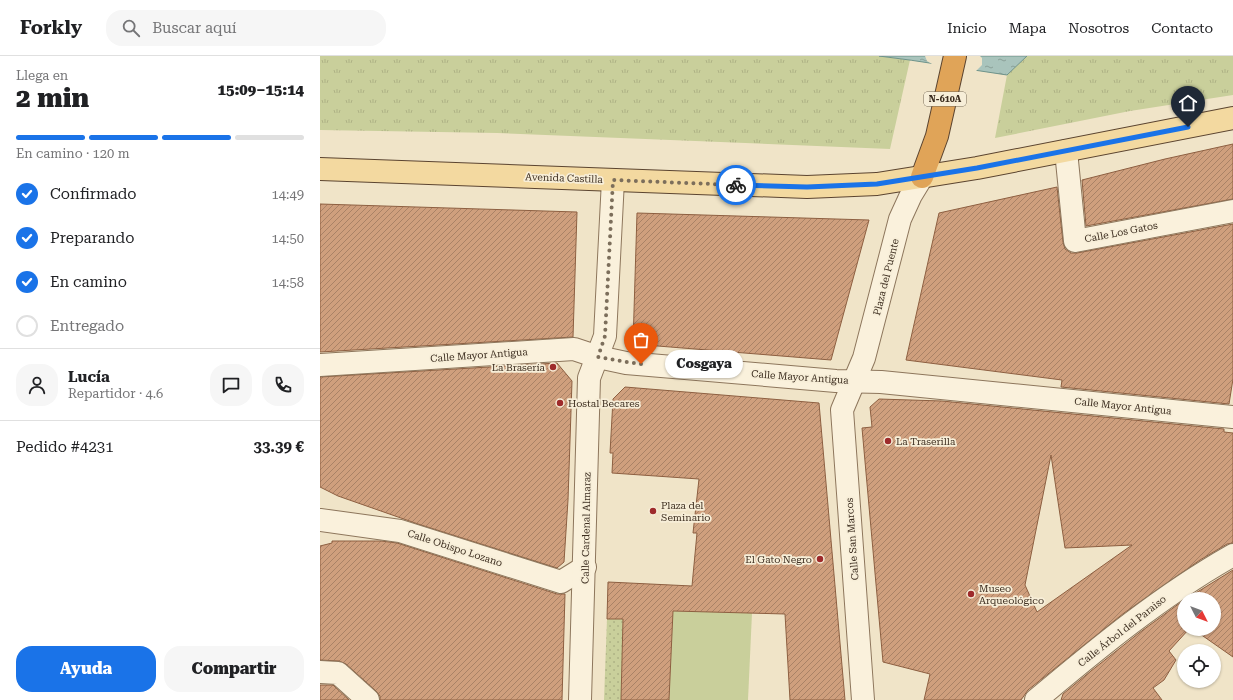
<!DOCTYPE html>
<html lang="es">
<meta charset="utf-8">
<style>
:root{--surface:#fff;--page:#f6f6f6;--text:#202124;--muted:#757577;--line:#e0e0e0;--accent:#1a73e8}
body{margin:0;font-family:"Roboto Serif",serif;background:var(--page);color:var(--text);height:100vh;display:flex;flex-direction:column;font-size:15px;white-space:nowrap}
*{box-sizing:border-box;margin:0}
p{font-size:13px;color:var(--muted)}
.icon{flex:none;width:22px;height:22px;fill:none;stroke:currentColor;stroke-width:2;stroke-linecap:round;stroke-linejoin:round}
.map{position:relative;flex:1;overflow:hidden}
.sheet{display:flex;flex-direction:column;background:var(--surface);width:320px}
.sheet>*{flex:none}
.needle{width:26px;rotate:132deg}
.tools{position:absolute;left:857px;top:536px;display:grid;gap:8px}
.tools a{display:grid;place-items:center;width:44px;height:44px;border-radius:50%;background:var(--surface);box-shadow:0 1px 3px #0004;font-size:20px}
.pin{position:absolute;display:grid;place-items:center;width:34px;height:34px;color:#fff;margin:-41px -17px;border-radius:50% 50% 50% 0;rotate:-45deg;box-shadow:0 0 4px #0007}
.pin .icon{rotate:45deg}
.courier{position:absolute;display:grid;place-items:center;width:40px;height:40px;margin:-20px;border:3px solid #1a73e8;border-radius:50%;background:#fff;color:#222;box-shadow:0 1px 5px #0007}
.bubble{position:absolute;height:28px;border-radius:14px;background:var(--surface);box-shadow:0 1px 3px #0004;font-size:13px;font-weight:800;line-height:28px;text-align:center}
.head em{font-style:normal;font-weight:800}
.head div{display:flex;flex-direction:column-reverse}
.head{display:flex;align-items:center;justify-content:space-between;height:68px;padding:0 16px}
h1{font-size:26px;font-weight:800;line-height:30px}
.bar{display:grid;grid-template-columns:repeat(4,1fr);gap:6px 4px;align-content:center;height:48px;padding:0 16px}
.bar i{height:5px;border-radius:3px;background:var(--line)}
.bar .selected{background:var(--accent)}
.bar p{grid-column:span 4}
.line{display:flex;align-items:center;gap:10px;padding:0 16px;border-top:1px solid var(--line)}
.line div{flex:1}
.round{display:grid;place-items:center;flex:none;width:42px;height:42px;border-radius:16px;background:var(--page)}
ol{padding:0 16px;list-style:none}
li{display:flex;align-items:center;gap:12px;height:44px}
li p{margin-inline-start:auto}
li .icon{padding:4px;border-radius:50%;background:var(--accent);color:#fff;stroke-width:4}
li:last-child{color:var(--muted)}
li i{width:22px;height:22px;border:2px solid var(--line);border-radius:50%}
.primary-button{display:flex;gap:8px;margin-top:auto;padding:8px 16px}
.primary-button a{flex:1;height:46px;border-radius:16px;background:var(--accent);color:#fff;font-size:16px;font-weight:800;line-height:46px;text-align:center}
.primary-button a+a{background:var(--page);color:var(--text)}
header{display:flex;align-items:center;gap:24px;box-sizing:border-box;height:56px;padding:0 20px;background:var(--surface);border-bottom:1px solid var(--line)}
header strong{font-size:19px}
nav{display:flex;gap:22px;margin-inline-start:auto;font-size:14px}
.search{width:280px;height:36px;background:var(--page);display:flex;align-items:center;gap:10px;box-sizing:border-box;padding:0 14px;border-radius:16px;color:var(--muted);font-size:15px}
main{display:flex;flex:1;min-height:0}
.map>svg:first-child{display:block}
.grass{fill:url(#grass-dots)}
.park{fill:url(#park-tufts)}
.pitch{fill:#c9cf9b}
.water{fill:url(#water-ripples);stroke:#6f938a}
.pier{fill:#f0e4c8}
.building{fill:url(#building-hatch);stroke:#8d5f41;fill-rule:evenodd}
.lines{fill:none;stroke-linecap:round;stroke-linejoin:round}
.minor-casing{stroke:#8d765c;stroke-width:24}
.major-casing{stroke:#5b4430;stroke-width:24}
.highway-casing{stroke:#5b4430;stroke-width:24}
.minor{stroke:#faf1dc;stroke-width:22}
.major{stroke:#f3d9a0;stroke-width:22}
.highway{stroke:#e0a458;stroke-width:22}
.done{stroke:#7c6e5b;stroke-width:4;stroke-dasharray:0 7.2}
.route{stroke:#1a73e8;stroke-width:5}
.poi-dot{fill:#9e2a2b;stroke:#f7eed8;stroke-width:1.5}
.labels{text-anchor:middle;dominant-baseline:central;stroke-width:3.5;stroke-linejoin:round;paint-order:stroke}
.shield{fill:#f7eed8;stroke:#756857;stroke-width:1}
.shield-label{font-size:9px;font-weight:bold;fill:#3d2e20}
.street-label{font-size:10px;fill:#3d2e20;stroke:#f7eed8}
.poi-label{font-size:10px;fill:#3d2e20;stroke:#f7eed8;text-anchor:start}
</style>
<header>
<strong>Forkly</strong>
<div class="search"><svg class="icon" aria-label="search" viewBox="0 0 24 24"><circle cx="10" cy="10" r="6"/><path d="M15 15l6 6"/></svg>Buscar aquí</div>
<nav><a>Inicio</a><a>Mapa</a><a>Nosotros</a><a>Contacto</a></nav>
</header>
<main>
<section class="sheet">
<div class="head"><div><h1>2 min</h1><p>Llega en</p></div><em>15:09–15:14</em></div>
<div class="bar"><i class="selected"></i><i class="selected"></i><i class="selected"></i><i></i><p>En camino · 120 m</p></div>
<ol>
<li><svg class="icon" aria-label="check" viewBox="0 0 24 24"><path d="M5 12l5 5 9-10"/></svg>Confirmado<p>14:49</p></li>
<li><svg class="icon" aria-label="check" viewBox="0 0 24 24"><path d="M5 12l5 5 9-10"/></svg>Preparando<p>14:50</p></li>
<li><svg class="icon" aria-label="check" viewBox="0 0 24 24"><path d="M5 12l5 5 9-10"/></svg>En camino<p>14:58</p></li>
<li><i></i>Entregado</li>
</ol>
<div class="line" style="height:72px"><a class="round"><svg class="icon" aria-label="person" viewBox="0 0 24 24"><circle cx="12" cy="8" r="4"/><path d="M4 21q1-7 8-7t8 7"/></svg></a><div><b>Lucía</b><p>Repartidor · 4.6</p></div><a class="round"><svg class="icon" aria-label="chat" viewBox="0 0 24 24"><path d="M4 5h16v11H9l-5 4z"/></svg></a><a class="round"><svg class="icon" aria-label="phone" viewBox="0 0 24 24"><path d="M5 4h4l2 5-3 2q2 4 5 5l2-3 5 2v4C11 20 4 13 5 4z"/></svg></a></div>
<div class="line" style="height:52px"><div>Pedido #4231</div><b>33.39 €</b></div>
<div class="primary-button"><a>Ayuda</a><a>Compartir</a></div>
</section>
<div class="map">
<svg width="913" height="644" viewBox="0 0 913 644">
<defs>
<pattern id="grass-dots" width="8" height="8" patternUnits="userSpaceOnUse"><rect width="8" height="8" fill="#c9cf9b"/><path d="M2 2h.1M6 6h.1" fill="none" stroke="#aeb285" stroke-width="1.8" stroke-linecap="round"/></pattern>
<pattern id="park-tufts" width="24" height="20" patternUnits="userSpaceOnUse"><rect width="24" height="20" fill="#c9cf9b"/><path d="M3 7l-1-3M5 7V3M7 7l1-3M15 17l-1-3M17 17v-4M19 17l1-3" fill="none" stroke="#aeb285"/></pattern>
<pattern id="water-ripples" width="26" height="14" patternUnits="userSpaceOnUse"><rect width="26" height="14" fill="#a9c4bc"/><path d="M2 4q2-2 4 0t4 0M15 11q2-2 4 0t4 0" fill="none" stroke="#8ba098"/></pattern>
<pattern id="building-hatch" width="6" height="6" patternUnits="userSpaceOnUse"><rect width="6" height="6" fill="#cf9f7d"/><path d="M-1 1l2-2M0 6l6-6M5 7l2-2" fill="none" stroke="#a98266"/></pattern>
</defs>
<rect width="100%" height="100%" fill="#f0e4c8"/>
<polygon class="grass" points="287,563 303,563 301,644 284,644"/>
<g class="park">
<polygon points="0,0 559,0 590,4 570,93 177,77 0,74"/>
<polygon points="707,0 913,0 913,39 810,55 675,82 687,19"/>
</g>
<polygon class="pitch" points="353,555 432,557 428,644 349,644"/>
<path class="water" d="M559,0H707L687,19C645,13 602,5 559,0Z"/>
<polygon class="pier" points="605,0 660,0 662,2 662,9 656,15 650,16 611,10 612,8 607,5"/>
<g class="building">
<polygon points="913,88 913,143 766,170 762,124 845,103"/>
<polygon points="737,131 743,186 745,193 751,197 757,197 913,168 913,323 909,348 741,331 742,324 586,304 619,157"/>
<polygon points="0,148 257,156 253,281 0,296"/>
<polygon points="317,157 549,164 511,304 313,288"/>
<polygon points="237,307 252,325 248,444 244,506 237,512 98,468 18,440 0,431 0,321"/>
<polygon points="305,331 499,347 525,644 470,644 465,558 353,555 349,644 301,644 303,563 287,563 288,526 372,530 377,477 373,477 379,423 292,417 293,397 290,397 293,343"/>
<path d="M559,343L622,345L904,373V376L913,377V487L907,488L880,504L804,557L708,634L701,644H604L610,618L563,606L542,372L552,371L550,351ZM731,399L745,492L812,489L717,556L705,529Z"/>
<polygon points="12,485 61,485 77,487 237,538 245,538 242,644 60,644 60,640 56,635 26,608 19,605 0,604 0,490 12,487"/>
<polygon points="913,514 913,601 873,573 894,573 894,543 866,543"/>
<polygon points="864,544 864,573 869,573 849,595 856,604 844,624 833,632 842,644 741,644 743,638 771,615 819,577"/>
<polygon points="0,629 13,629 29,644 0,644"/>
</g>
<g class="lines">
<g class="minor-casing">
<g id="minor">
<polyline points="746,95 755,185 913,155"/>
<polyline points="0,309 254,293 278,301 306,307 516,325 561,326 913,361"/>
<polyline points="0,464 80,475 241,526 265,511"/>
<polyline points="0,616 18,617 48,644"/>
<polyline points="260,644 269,322 285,280 293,124"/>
<polyline points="543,644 522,354 544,302 580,163 591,139 602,121"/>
<path d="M716,644C778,592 842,539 913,499"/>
</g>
</g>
<g class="major-casing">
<polyline id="major" points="0,113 487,131 557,128 657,112 913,62"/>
</g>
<g class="highway-casing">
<polyline id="highway" points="602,121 617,80 635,0"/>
</g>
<use href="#minor" class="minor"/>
<use href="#major" class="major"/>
<use href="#highway" class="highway"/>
</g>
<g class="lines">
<polyline class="done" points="321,308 306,306 278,301 285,280 293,124 416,129"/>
<polyline class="route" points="416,129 487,131 557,128 657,112 868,71"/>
</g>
<g class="poi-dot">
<circle cx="233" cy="311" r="4"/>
<circle cx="240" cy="347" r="4"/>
<circle cx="568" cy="385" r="4"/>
<circle cx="333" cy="455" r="4"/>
<circle cx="500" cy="503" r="4"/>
<circle cx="651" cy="538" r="4"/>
</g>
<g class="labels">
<rect class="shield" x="604" y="36" width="42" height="14" rx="3"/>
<g class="shield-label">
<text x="625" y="43">N-610A</text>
</g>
<g class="street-label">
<text transform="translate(244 122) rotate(2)">Avenida Castilla</text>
<text transform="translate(801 176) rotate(-11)">Calle Los Gatos</text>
<text transform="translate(566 221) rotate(-76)">Plaza del Puente</text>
<text transform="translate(159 299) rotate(-4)">Calle Mayor Antigua</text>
<text transform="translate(480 321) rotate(4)">Calle Mayor Antigua</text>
<text transform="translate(803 350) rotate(6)">Calle Mayor Antigua</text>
<text transform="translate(266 472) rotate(-89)">Calle Cardenal Almaraz</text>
<text transform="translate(532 483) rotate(-94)">Calle San Marcos</text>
<text transform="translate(135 492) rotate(18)">Calle Obispo Lozano</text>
<text transform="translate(802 575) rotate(-38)">Calle Árbol del Paraiso</text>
</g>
<g class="poi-label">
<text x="225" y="311" text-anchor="end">La Brasería</text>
<text x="248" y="347">Hostal Becares</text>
<text x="576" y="385">La Traserilla</text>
<text x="341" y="449">Plaza del<tspan x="341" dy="12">Seminario</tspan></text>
<text x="492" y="503" text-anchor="end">El Gato Negro</text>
<text x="659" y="532">Museo<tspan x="659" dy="12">Arqueológico</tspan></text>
</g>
</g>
</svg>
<div class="tools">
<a><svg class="needle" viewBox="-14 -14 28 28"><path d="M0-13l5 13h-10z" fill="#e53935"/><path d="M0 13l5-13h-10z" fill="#757577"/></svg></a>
<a><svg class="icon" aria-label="locate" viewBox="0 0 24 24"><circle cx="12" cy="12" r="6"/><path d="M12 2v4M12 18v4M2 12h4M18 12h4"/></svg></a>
</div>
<div class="pin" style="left:321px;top:308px;background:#ea580c"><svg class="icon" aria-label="bag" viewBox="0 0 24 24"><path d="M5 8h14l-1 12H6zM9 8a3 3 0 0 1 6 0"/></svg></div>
<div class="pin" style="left:868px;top:71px;background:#1f2937"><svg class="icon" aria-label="home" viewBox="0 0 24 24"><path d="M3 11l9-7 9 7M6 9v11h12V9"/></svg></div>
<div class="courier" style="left:416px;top:129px"><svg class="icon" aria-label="bike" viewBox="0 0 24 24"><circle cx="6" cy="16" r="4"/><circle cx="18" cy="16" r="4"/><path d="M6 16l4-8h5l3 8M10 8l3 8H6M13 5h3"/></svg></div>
<div class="bubble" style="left:345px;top:294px;width:78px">Cosgaya</div>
</div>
</main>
